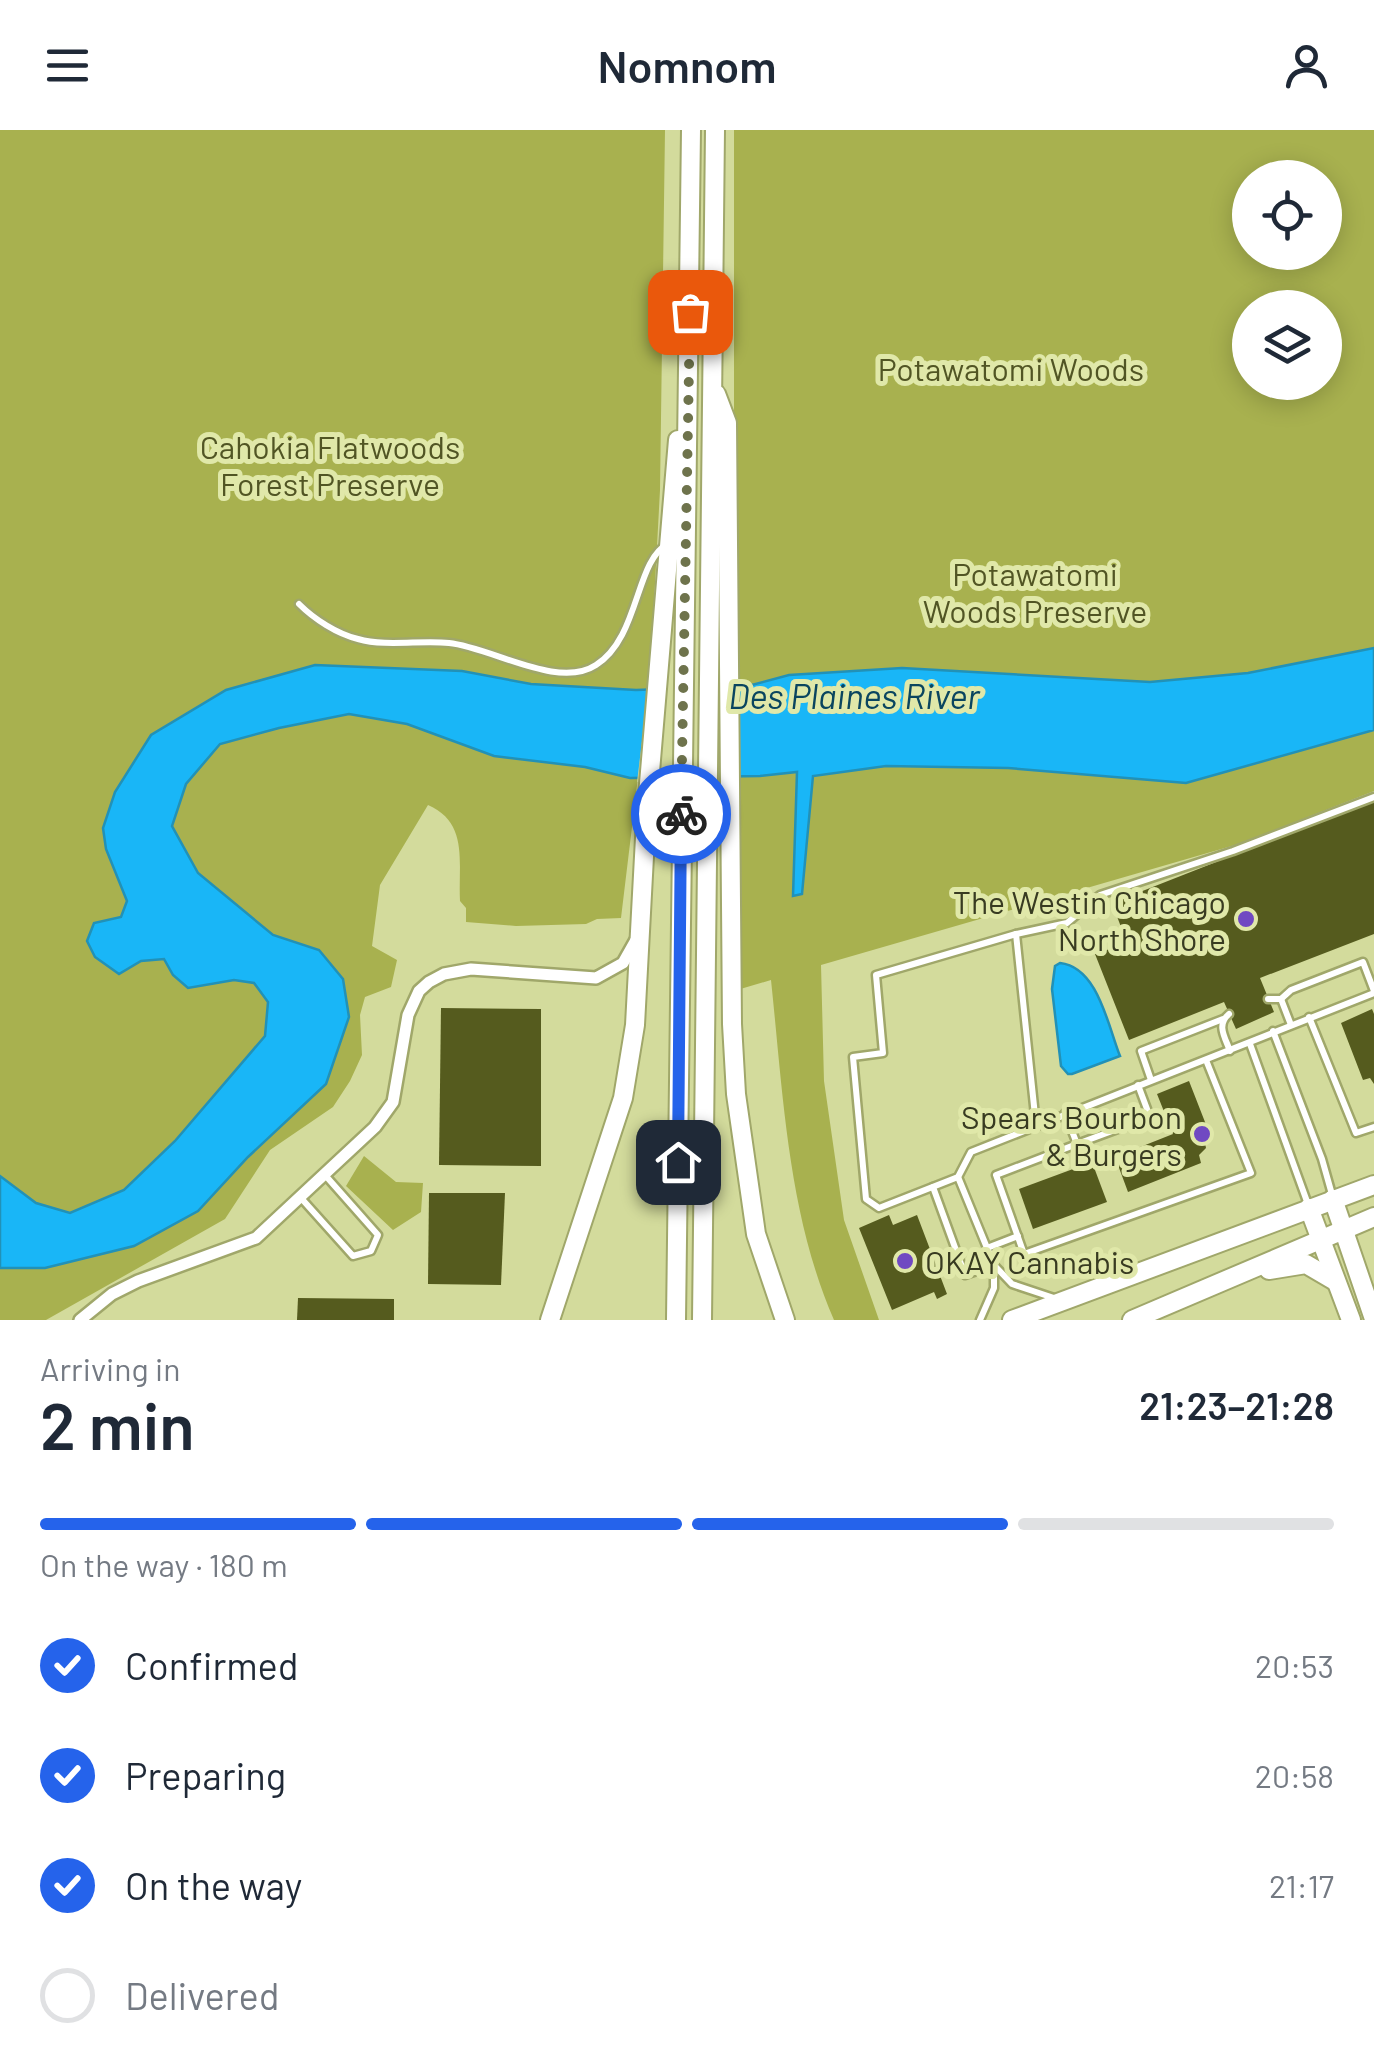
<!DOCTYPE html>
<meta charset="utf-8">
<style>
:root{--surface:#fff;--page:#f2f2f3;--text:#1f2937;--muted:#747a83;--line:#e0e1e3;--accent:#2563eb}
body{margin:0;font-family:Barlow,sans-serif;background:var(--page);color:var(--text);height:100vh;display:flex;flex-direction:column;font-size:38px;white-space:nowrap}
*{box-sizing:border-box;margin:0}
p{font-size:32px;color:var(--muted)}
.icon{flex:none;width:55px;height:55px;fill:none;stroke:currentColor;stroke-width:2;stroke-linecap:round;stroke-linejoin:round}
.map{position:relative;height:1190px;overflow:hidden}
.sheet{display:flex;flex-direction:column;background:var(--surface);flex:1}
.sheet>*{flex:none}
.tools{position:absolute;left:1232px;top:30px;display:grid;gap:20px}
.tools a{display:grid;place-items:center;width:110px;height:110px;border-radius:50%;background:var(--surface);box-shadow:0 5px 25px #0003;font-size:50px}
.pin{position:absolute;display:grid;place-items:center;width:85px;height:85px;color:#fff;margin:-42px;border-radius:20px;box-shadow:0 5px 15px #0006}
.courier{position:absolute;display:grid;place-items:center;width:100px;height:100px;margin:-50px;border:8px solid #2563eb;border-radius:50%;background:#fff;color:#222;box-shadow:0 2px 12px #0007}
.overview em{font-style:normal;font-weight:600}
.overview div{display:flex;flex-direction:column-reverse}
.overview{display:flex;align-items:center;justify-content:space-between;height:170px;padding:0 40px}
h1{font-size:65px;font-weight:600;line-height:75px}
.bar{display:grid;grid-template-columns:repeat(4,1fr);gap:15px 10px;align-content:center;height:120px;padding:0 40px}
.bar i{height:12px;border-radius:8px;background:var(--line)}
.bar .on{background:var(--accent)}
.bar p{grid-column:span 4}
ol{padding:0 40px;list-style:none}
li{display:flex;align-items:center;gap:30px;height:110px}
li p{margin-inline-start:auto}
li .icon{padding:10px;border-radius:50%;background:var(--accent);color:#fff;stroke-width:4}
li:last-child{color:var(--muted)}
li i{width:55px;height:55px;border:5px solid var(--line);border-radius:50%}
header{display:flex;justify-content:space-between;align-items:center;height:130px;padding:0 40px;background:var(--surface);font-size:45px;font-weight:600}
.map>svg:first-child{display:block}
.green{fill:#a8b14f;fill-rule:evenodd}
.water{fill:#19b6f7;stroke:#2291b7;stroke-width:2.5}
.pier{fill:#d3db9c}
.building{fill:#555b1e}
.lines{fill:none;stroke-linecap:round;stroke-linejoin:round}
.service-casing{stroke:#a0a76a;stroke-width:11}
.minor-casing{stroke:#a0a76a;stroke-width:16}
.secondary-casing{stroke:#a0a76a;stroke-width:22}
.primary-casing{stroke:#a0a76a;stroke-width:22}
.service{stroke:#fff;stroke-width:6}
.minor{stroke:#fff;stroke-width:11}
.secondary{stroke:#fff;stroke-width:18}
.primary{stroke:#fff;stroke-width:18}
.done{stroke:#6e734c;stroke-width:10;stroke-dasharray:0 18}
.route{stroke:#2563eb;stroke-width:12}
.poi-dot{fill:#7049c2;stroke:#e0e8a9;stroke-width:4}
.labels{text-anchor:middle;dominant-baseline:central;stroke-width:10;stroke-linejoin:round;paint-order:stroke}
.park-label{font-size:32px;fill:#515524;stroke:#e0e8a9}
.poi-label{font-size:32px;fill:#383b21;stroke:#e0e8a9;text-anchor:end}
.water-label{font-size:35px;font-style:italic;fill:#0a455f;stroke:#e0e8a9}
</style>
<header><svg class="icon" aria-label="menu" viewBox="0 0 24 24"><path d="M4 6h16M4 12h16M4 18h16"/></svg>Nomnom<svg class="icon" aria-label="person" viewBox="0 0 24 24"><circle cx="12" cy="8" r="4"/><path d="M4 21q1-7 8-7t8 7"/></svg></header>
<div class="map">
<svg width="1374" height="1190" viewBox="0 0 1374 1190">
<rect width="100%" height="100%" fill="#d3db9c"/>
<g class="green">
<path d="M0,0H665L660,360L650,548L621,788L597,789L586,794L516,796L466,792V778L460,771C458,732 469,693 428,675L380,755L372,816L397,830L391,857L365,867L360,885L362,925L350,951L333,977L270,1020L225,1089L46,1190H0Z"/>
<path d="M734,0H1374V661L1242,713L821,835L824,951L844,1090L879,1190H834C788,1085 783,963 771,850L737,860L738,549L734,543ZM1250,48H1325V122H1250ZM1250,178H1325V252H1250Z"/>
<polygon points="364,1026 396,1052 423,1053 421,1082 393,1100 346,1056"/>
</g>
<g class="water">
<polygon points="1374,518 1374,600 1186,653 1008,638 886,636 813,646 802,764 793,766 797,642 760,646 630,648 585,637 494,626 407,594 349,584 279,598 220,614 186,654 172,696 198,743 273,805 319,820 343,849 349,887 326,954 248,1027 198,1081 134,1116 45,1138 0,1138 0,1046 36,1073 70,1083 124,1060 175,1011 265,906 268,872 254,853 234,850 188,858 173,845 164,829 141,831 119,844 95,827 87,811 94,793 121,787 127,771 106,719 103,698 115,662 151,605 226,560 315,535 462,541 531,554 636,560 748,556 789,545 902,538 1150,552 1248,543"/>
<path d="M1060,833C1098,837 1108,896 1120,926L1072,944H1068L1061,936L1052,859L1055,836Z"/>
</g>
<polygon class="pier" points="738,551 738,652 637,652 649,555"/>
<g class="building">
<polygon points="1374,670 1374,804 1260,848 1274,882 1236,899 1224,872 1129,910 1095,824 1127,813 1112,773"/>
<polygon points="441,878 541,879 541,1036 439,1035"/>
<polygon points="1372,879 1374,884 1374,954 1370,948 1363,950 1341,893"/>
<polygon points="1189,951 1212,1010 1205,1013 1206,1018 1199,1025 1201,1033 1128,1062 1115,1027 1173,1004 1157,964"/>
<polygon points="1092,1032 1107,1072 1033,1099 1019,1059"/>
<polygon points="429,1063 505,1063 501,1155 428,1154"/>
<polygon points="889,1085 893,1095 917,1085 947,1164 937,1169 934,1162 892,1180 859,1098"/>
<polygon points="298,1168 394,1169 394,1190 297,1190"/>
</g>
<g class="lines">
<g class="service-casing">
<g id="service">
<path d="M299,474C314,489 337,504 358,509C386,517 420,510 449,513C491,517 558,560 596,535C640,507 635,430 668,414"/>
<polyline points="1374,667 1233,721 1100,765 1067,793 1016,804 876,845 883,923 853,927 866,1069 879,1078 958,1047 971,1022 1374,863"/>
<polyline points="1016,804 1036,995"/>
<polyline points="1268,869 1281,869 1291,860 1363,832 1374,861"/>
<polyline points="1281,869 1291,895"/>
<path d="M1229,884C1216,895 1225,907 1230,921"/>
<polyline points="1309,887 1356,1003 1374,997"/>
<polyline points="1273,901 1322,1029 1333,1068"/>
<polyline points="1250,914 1309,1077"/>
<polyline points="1151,950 1141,921 1223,889"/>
<polyline points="1065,983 1077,1014 996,1045 1024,1124 1251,1043 1206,930"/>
<polyline points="1077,1014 1150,987 1138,955"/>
<polyline points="958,1047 994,1135 1012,1154 1057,1169"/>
<polyline points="933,1057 965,1145 994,1135"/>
<polyline points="301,1068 353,1126 371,1121 378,1105 325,1045"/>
<polyline points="987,1118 1018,1106"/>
<polyline points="980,1190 994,1158 994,1136"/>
</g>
</g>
<g class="minor-casing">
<polyline id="minor" points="80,1190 112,1164 138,1151 256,1108 375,997 393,972 408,885 419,861 429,852 444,844 471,839 596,848 623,833 636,810"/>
</g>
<g class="secondary-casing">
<g id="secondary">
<polyline points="1333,1069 1374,1189"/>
<polyline points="1309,1078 1351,1190"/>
</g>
</g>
<g class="primary-casing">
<g id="primary">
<polyline points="716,264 727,293 732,894 736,964 756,1104 785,1190"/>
<polyline points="1269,1140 1306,1134 1335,1151"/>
<polyline points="550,1190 623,968 635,895 646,689 678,310"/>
<polyline points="676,1190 691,0"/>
<polyline points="702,1190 715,0"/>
<polyline points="1012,1190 1374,1055"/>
<polyline points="1132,1190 1374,1087"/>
</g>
</g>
<use href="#service" class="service"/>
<use href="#minor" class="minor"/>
<use href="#secondary" class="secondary"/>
<use href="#primary" class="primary"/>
</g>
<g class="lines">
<polyline class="done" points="681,684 690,182"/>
<polyline class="route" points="678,1032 681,684"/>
</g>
<g class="poi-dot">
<circle cx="1246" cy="789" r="10"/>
<circle cx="1202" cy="1004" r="10"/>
<circle cx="905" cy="1131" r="10"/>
</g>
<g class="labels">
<g class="park-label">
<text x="1011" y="238">Potawatomi Woods</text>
<text x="330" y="316">Cahokia Flatwoods<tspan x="330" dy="37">Forest Preserve</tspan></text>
<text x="1035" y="443">Potawatomi<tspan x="1035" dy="37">Woods Preserve</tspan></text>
</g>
<g class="poi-label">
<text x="1226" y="771">The Westin Chicago<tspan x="1226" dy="37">North Shore</tspan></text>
<text x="1182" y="986">Spears Bourbon<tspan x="1182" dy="37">&amp; Burgers</tspan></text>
<text x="925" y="1131" text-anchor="start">OKAY Cannabis</text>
</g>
<g class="water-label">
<text x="854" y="565">Des Plaines River</text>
</g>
</g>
</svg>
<div class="tools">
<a><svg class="icon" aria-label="locate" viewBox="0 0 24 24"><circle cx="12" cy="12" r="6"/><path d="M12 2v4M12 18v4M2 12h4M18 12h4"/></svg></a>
<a><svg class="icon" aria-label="layers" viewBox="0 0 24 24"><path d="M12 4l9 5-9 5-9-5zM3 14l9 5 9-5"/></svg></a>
</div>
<div class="pin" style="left:690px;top:182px;background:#ea580c"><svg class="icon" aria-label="bag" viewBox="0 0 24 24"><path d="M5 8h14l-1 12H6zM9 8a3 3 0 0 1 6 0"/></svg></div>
<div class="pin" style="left:678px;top:1032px;background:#1f2937"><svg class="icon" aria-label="home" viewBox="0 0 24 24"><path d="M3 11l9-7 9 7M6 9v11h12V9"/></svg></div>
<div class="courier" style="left:681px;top:684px"><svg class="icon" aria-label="bike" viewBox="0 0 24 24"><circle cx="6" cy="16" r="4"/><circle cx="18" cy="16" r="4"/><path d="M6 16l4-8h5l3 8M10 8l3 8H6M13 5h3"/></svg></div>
</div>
<section class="sheet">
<div class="overview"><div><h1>2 min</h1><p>Arriving in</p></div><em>21:23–21:28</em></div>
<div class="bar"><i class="on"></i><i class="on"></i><i class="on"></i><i></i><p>On the way · 180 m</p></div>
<ol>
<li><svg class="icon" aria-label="check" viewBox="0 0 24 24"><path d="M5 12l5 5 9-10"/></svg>Confirmed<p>20:53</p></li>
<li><svg class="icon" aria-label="check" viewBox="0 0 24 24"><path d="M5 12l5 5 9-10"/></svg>Preparing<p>20:58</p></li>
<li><svg class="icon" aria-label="check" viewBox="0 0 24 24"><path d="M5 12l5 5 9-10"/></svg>On the way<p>21:17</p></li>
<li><i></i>Delivered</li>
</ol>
</section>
